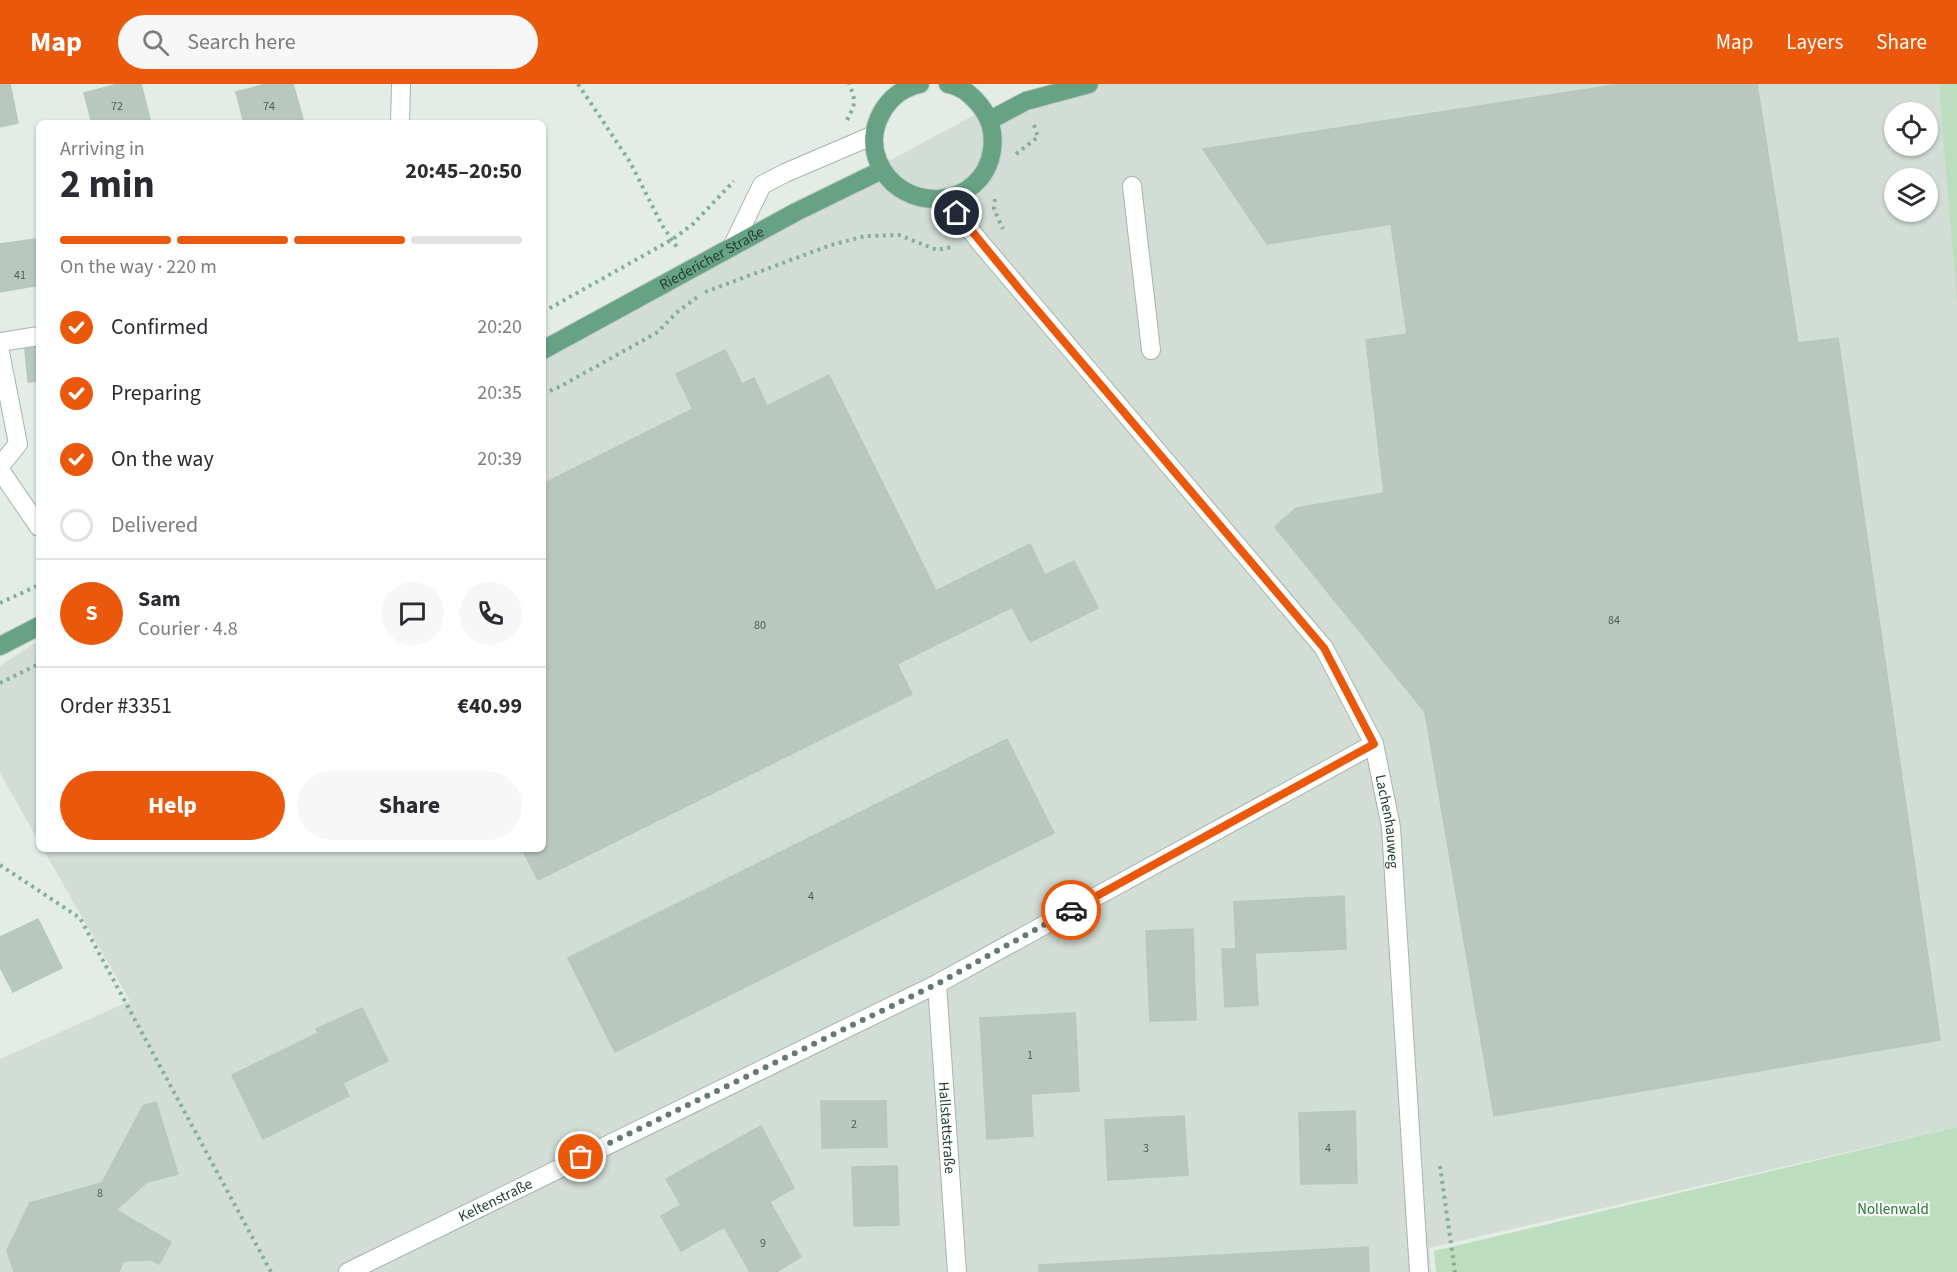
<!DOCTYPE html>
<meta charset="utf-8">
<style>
:root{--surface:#fff;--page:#f7f7f7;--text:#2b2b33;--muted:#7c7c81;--line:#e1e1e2;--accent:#ea580c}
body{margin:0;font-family:"Source Sans 3",sans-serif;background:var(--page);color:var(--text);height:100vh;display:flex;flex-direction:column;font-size:22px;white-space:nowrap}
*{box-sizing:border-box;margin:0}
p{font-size:20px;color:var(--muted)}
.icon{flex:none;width:33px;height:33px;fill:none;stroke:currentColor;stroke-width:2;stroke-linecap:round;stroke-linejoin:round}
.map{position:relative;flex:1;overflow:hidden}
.drawer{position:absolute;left:36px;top:36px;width:510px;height:732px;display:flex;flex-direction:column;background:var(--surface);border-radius:9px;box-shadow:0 2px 4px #0004}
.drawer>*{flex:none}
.controls{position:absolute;left:1884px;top:18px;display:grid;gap:12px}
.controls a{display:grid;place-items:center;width:54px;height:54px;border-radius:50%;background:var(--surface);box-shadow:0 2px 4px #0004;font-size:30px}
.pin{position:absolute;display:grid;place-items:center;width:51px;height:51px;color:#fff;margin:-26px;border:3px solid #fff;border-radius:50%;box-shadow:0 2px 6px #0007}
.courier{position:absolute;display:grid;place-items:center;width:60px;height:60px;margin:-30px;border:4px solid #ea580c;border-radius:50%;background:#fff;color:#222;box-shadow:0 2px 8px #0007}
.summary em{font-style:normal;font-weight:700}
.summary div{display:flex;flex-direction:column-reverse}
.summary{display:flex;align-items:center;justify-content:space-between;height:102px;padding:0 24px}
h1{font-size:39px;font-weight:700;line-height:45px}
.bar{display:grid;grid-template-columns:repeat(4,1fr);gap:9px 6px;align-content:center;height:72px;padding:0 24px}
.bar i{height:8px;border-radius:4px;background:var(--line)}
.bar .current{background:var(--accent)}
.bar p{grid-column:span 4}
.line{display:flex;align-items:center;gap:15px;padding:0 24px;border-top:2px solid var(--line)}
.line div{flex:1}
.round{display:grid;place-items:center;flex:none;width:63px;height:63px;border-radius:32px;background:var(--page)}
ol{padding:0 24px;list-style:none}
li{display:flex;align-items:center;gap:18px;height:66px}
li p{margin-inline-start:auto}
li .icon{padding:6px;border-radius:50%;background:var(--accent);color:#fff;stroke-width:4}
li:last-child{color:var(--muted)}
li i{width:33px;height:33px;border:3px solid var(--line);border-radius:50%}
.action{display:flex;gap:12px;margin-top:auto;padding:12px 24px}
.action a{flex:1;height:69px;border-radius:36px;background:var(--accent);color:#fff;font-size:24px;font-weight:700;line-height:69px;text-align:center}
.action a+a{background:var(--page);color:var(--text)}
header{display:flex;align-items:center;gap:36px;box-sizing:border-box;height:84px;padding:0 30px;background:var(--accent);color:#fff}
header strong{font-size:28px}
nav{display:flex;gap:33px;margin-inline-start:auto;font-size:21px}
.search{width:420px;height:54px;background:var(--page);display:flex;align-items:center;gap:15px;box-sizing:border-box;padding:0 21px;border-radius:33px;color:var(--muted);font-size:22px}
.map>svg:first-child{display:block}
.built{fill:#d1ddd5;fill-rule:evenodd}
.green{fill:#bddebe}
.building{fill:#b9c8be;stroke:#b6c7bc;stroke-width:1.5}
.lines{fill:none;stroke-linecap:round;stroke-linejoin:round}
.minor-casing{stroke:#a6b5ac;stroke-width:20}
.major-casing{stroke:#c1c9c5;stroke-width:20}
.path{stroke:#84b098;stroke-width:4;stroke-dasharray:3 4.5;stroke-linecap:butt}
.minor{stroke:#fff;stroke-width:18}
.major{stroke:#68a285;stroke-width:18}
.done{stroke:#667b70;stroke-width:6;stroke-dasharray:0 10.8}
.route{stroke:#ea580c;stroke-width:8}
.labels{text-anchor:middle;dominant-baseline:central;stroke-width:4.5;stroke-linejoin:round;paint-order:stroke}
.number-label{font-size:12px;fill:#486054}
.street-label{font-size:15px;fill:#233e30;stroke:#f4f9f5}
.park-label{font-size:15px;fill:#2d7538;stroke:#f4f9f5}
</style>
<header>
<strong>Map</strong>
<div class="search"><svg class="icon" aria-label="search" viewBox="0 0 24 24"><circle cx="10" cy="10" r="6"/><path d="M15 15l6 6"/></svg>Search here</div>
<nav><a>Map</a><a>Layers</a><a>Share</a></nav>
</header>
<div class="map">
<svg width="1957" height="1188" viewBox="0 0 1957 1188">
<rect width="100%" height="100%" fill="#e3ede6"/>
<g class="built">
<path d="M1075,0H1940L1957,193V1043L1429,1164L1431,1188H0V975L130,917L43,765H543V264L976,30ZM1894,28H1928V62H1894ZM1894,94H1928V128H1894Z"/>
<polygon points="39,556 39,758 0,689 0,582"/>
</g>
<g class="green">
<polygon points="1939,0 1957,0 1957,224 1957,219"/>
<polygon points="1957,1043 1957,1188 1436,1188 1434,1167"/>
</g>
<g class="building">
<polygon points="0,0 10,0 18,39 0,43"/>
<polygon points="118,0 141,0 150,35 135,39 92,39 84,9"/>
<polygon points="266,0 293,0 303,35 288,39 244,39 236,8"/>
<polygon points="1621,0 1757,0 1798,259 1838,254 1940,956 1494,1032 1425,628 1275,443 1296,424 1384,409 1366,256 1407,250 1391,140 1267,160 1203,65"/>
<polygon points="35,155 39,180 39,201 0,208 0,160"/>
<polygon points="39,252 39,297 28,298 24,254"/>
<polygon points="725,266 742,300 754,294 767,322 829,291 936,507 1030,460 1045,491 1074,477 1098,524 1030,558 1012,523 897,580 912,610 538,796 522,765 543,765 543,400 693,325 676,290"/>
<polygon points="1007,655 1054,749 615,968 568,874"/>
<polygon points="1344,812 1346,865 1255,869 1258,921 1225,923 1222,865 1236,865 1234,818"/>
<polygon points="38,835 62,884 37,896 13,847"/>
<polygon points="1193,845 1196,936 1150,937 1146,847"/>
<polygon points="13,847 37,896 13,908 0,883 0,853"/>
<polygon points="362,924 388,977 343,999 316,945"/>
<polygon points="1075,929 1079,1007 1031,1010 1033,1052 987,1055 980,934"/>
<polygon points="318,949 349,1012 263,1055 232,991"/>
<polygon points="821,1017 886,1017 887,1063 822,1064"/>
<polygon points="156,1018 178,1090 147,1098 116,1126 171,1158 159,1180 152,1176 124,1177 119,1188 14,1188 7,1166 30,1119 102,1099 143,1022"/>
<polygon points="1355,1027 1357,1099 1301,1100 1299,1029"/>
<polygon points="1184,1032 1188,1091 1108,1096 1105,1036"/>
<polygon points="761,1042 794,1104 681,1167 661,1132 681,1121 666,1095"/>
<polygon points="897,1082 899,1141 854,1142 852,1083"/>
<polygon points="770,1118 801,1173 776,1188 750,1188 725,1144"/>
<polygon points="1368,1163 1369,1188 1039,1188 1039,1181"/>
</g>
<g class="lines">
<g class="minor-casing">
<g id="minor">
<polyline points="400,39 401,0"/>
<polyline points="1132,102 1151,266"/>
<path id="s1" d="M946,115L979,157L1324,564L1374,660L1391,743L1419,1188"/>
<polyline points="733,161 762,101 785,89 874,51"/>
<polyline points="0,258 39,252"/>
<polyline points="0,268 18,360 0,382"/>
<polyline points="0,386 39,443"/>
<path id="s2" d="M937,900L957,1188"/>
<path id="s3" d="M348,1188L937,900L1374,660"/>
</g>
</g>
<g class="major-casing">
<g id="major">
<path d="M920,0C886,7 865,45 878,77C901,132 983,126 992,66C994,51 992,39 984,27C976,15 963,2 948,0"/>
<polyline points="990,36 1026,17 1089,0"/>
<path id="s4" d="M543,266L796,128L882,86"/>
<polyline points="0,562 39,542"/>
</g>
</g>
<g class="path">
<polyline points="578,0 630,78 662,141 678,165"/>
<path d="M847,36C856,20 856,16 849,0"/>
<polyline points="1016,70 1038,53 1034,41"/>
<polyline points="995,115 994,125 1003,145"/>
<polyline points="705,208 831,161 866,152 899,151 937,166 952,163"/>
<polyline points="543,228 673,155 693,140 734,97"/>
<polyline points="543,310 561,302 658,248 676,229 699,212"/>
<polyline points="0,519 39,501"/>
<polyline points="0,599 39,580"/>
<polyline points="0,781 80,834 271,1188"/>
<polyline points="1440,1082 1455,1188"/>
</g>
<use href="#minor" class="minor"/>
<use href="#major" class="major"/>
</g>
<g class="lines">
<polyline class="done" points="581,1073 937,900 1071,826"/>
<polyline class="route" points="957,129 1021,207 1324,564 1374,660 1071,826"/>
</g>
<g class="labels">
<g class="number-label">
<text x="117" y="22">72</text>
<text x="269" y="22">74</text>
<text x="20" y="191">41</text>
<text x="1614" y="536">84</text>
<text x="760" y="541">80</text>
<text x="811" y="812">4</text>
<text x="1030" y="971">1</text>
<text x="854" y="1040">2</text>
<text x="1146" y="1064">3</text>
<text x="1328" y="1064">4</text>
<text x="100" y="1109">8</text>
<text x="763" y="1159">9</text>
</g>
<g class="street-label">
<text stroke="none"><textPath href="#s4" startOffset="192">Riedericher Straße</textPath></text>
<text stroke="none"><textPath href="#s1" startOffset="774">Lachenhauweg</textPath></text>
<text stroke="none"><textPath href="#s2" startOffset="144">Hallstattstraße</textPath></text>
<text stroke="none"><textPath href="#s3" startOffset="164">Keltenstraße</textPath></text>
</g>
<g class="park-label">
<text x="1893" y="1125">Nollenwald</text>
</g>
</g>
</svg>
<div class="controls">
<a><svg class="icon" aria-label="locate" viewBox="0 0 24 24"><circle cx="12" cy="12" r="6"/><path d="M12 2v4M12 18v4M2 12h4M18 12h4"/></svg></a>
<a><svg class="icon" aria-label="layers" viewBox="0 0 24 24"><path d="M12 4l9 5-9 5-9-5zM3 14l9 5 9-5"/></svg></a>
</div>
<div class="pin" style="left:581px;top:1073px;background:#ea580c"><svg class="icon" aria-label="bag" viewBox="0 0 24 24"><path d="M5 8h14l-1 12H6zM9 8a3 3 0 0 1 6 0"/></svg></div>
<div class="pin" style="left:957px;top:129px;background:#1f2937"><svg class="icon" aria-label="home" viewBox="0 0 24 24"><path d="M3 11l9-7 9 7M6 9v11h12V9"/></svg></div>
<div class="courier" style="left:1071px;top:826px"><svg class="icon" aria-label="car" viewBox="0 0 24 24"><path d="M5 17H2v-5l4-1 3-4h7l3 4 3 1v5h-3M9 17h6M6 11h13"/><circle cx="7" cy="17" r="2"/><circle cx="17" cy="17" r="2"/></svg></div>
<section class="drawer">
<div class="summary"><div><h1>2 min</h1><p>Arriving in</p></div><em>20:45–20:50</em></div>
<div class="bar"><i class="current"></i><i class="current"></i><i class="current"></i><i></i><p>On the way · 220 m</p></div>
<ol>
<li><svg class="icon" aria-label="check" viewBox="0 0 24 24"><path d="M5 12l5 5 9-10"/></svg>Confirmed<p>20:20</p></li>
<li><svg class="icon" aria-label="check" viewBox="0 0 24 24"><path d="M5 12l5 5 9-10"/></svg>Preparing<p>20:35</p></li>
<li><svg class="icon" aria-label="check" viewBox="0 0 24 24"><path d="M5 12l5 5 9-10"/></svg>On the way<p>20:39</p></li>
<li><i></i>Delivered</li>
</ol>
<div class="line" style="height:108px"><b class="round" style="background:var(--accent);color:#fff">S</b><div><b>Sam</b><p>Courier · 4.8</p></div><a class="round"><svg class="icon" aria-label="chat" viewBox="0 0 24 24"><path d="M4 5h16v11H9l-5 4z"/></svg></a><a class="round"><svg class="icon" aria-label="phone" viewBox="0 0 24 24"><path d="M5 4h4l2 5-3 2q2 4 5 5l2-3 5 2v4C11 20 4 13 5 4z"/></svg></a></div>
<div class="line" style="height:78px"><div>Order #3351</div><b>€40.99</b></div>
<div class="action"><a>Help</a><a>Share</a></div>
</section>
</div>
